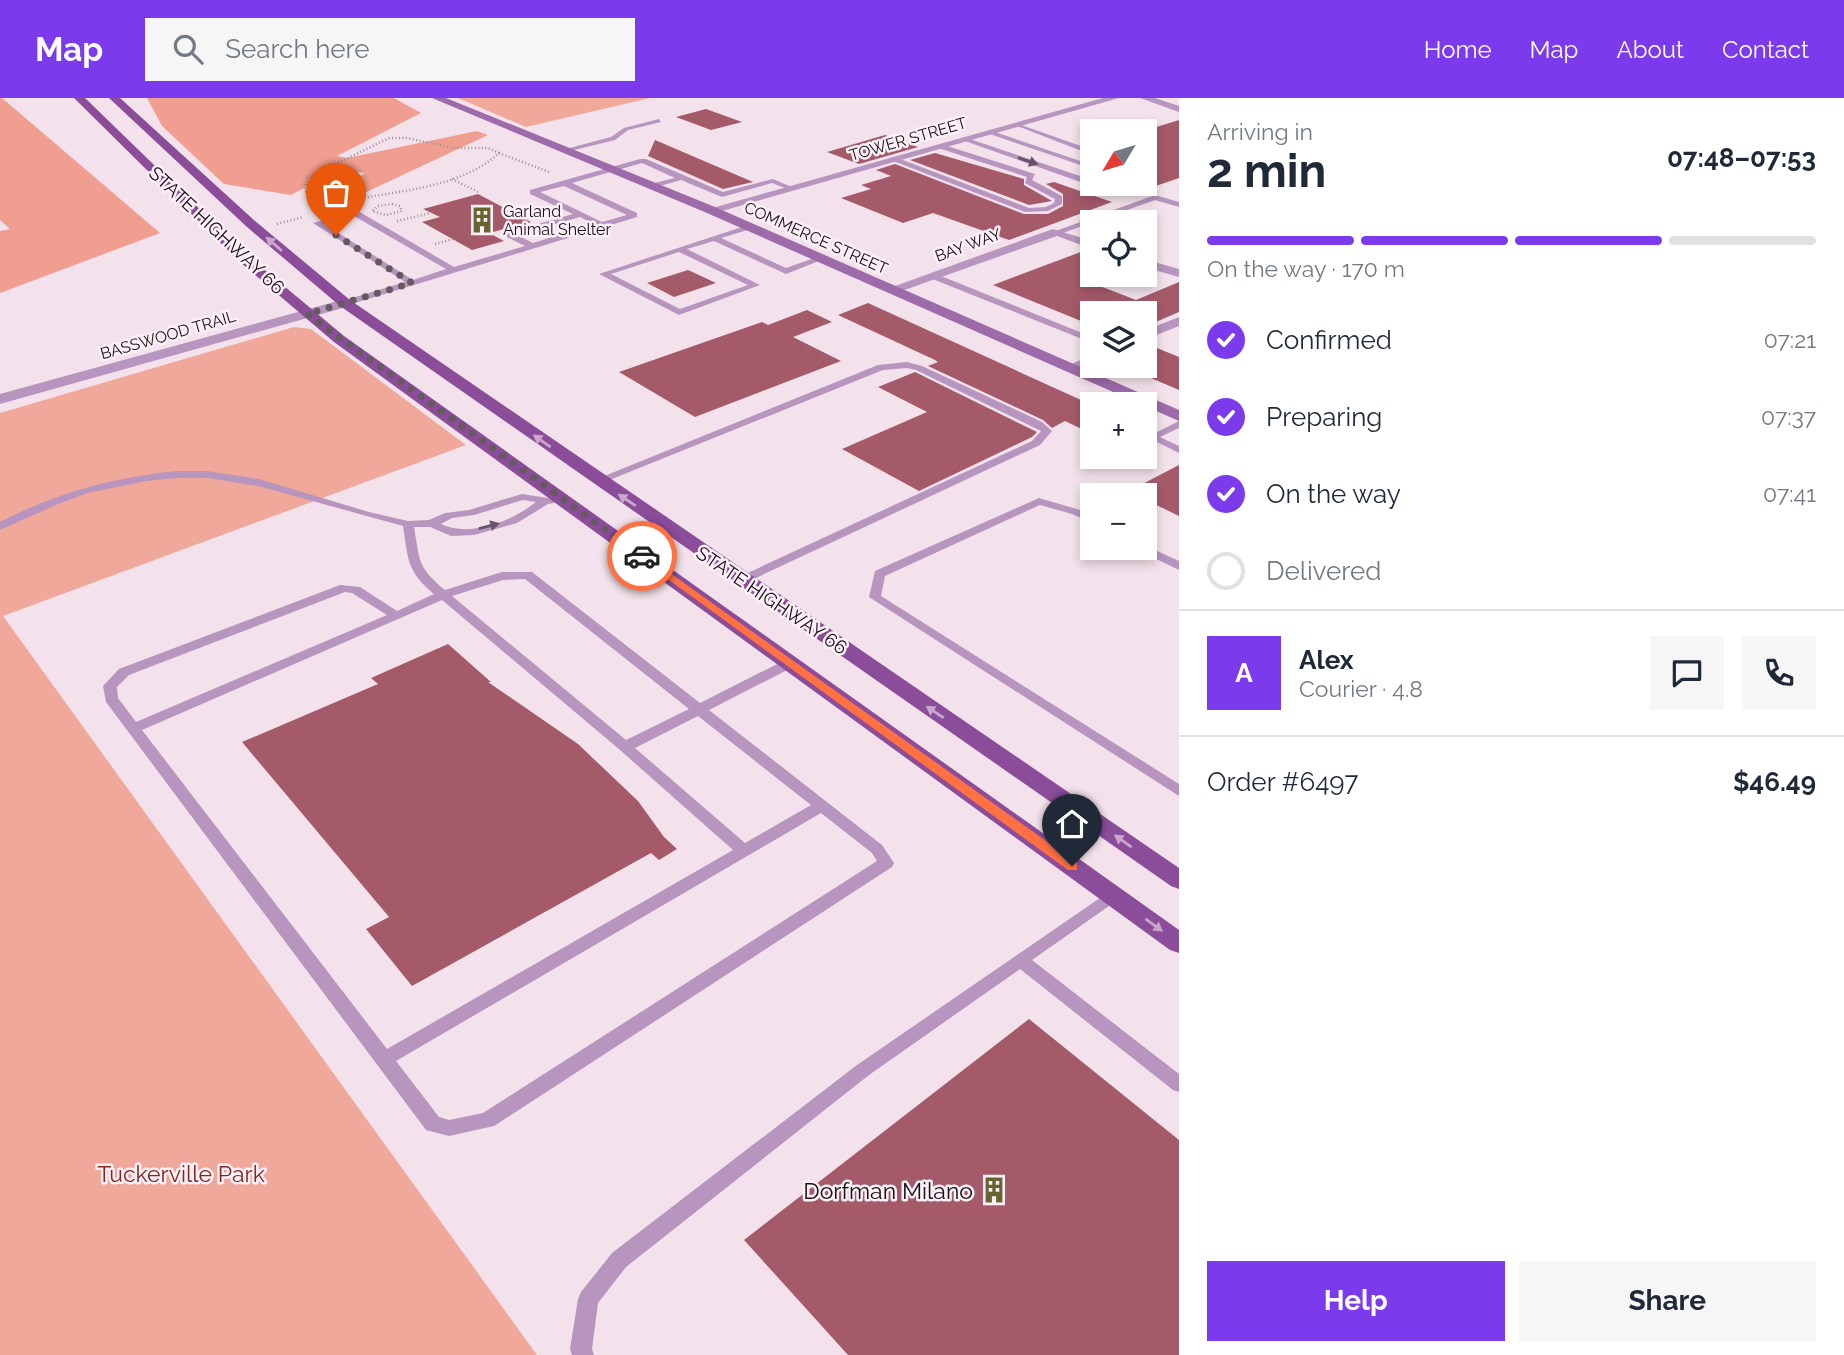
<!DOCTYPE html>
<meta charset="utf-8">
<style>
:root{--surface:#fff;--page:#f6f6f7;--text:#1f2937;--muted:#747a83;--line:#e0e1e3;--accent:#7c3aed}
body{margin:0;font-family:Raleway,sans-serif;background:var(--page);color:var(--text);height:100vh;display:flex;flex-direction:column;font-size:26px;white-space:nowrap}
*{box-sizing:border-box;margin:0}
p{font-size:23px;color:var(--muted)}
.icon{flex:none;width:38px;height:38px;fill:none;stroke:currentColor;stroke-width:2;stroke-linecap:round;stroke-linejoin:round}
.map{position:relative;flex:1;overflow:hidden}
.sheet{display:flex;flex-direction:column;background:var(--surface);width:665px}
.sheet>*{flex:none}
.needle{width:46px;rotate:232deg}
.buttons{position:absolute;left:1080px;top:21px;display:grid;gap:14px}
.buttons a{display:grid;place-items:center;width:77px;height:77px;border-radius:0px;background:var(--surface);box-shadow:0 4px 10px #0003;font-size:35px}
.pin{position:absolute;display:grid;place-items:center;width:60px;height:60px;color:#fff;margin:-72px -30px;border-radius:50% 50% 50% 0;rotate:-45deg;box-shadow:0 0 7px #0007}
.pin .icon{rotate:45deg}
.courier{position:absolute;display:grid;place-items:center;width:70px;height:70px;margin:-35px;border:5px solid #ff7043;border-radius:50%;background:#fff;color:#222;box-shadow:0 2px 9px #0007}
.head em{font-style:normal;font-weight:700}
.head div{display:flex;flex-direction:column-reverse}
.head{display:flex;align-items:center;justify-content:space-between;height:119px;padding:0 28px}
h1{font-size:46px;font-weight:700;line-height:52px}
.bar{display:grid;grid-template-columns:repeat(4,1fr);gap:10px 7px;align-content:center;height:84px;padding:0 28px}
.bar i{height:9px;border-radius:5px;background:var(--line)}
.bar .active{background:var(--accent)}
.bar p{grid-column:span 4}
.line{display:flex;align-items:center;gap:18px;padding:0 28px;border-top:2px solid var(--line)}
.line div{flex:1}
.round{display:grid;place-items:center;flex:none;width:74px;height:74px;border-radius:0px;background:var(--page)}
ol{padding:0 28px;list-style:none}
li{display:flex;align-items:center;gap:21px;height:77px}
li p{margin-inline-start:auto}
li .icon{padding:7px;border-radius:50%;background:var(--accent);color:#fff;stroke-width:4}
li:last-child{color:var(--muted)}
li i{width:38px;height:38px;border:4px solid var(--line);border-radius:50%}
.action{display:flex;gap:14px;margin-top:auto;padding:14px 28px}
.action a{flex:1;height:80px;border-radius:0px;background:var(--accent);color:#fff;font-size:28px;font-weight:700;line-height:80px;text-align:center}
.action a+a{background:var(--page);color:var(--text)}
header{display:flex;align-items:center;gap:42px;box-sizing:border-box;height:98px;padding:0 35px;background:var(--accent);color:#fff}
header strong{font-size:33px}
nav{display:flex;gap:38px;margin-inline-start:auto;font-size:24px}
.search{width:490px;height:63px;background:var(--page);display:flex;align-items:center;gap:18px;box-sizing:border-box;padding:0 24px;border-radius:0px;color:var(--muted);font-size:26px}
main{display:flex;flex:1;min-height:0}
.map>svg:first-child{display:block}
.green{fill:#f0a89a}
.forest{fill:#ef9e8f}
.building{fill:#a55a6a}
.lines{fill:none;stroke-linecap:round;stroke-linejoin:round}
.path{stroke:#9d9097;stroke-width:2.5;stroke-dasharray:1 2.5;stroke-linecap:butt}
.lane{fill:#b795bf;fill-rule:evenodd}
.street{fill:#b795bf;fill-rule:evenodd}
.secondary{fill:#9e6baa;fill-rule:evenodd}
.primary{fill:#8b4c9a;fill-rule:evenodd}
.oneway{fill:#67536a}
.oneway2{fill:#caa6ce}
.route{fill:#ff7043}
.done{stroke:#645a5f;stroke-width:7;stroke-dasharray:0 12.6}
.labels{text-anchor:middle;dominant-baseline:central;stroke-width:5;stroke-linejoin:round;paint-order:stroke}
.far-street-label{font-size:16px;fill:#171114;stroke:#fef0f8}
.far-poi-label{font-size:16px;fill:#171114;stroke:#fef0f8;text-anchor:start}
.street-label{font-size:19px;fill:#171114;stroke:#fef0f8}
.near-park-label{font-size:23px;fill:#84271a;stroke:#fef0f8}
.near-poi-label{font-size:23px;fill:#171114;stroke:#fef0f8;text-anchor:end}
</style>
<header>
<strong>Map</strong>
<div class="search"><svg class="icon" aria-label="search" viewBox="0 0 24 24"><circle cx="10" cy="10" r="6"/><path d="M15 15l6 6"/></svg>Search here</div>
<nav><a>Home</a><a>Map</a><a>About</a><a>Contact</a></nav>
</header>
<main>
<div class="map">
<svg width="1179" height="1257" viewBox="0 0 1179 1257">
<rect width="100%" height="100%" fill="#f3e2eb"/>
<g class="green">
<polygon points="458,0 650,0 526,29"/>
<polygon points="294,229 311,231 466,347 3,518 537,1257 0,1257 0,315"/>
</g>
<g class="forest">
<polygon points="0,0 2,0 160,135 0,195 0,133 10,131 0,122"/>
<polygon points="147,0 394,0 421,15 337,58 347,60 477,33 488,37 343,105 332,100 365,75 347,72 319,75 317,83 291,97 224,86 162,28"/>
</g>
<g class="building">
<polygon points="706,11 742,24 711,32 676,19"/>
<polygon points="1179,22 1179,80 1144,92 1144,33"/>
<polygon points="885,37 918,49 859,66 827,54"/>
<polygon points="655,42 753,84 723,91 648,58"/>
<polygon points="935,55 1024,81 1024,87 1052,103 1029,107 910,62"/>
<polygon points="895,66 1024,116 1048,116 1063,108 1063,96 1046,86 1054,84 1112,104 1009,142 933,115 903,125 841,100 871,91 861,87 891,78 876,72"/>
<polygon points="478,96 531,124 489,135 504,143 472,152 422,124 440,119 423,111"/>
<polygon points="1086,152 1092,153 1092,185 1136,202 1179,184 1179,214 1144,229 1144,215 1092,215 1092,218 1081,223 993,187"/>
<polygon points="688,172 716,185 674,199 647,185"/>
<polygon points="868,205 1092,307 1092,336 1065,323 1052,330 1043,322 928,268 938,264 935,262 838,217"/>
<polygon points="807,212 832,224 793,239 841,263 695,319 619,274 762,224 768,227"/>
<polygon points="1157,250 1179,259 1179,292 1144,277 1144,256"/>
<polygon points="915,274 1037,334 1032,339 919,393 842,351 927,314 878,289"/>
<polygon points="1179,367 1179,418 1144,401 1144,397 1129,393"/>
<polygon points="448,546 491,584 488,584 578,646 638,703 664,739 677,751 659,762 651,755 412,888 366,831 389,819 242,644 378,586 371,580"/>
<polygon points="1029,921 1179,1042 1179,1257 848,1257 744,1142"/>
</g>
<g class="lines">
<g class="path">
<polyline points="499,55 549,74"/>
<polyline points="452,81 480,95"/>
<path d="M346,103L316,100L305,93L307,80L389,40H407L453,50H488L499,55C462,89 404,92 357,101"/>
<polygon points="392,106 400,108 402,113 386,117 372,113 378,108"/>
<polyline points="397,123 431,115"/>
<polyline points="277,126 303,119"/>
<polyline points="435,146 453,141"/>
</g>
<g class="lane">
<polygon points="659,21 661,24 628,32 615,42 566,54 562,52 611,39 624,30"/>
<polygon points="1015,25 1092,52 1092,57 1015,27"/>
<polygon points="989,32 1092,67 1092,71 987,35"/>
<polygon points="964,39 1092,82 1092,86 1095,86 1089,87 962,42"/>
<polygon points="941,46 1035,76 1032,82 1062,98 1062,106 1048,113 1025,114 888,61 895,59 1029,110 1046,109 1054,105 1055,101 1025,85 1027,79 938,50"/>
<path d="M640,61H646L723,94L773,81L794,90L790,92L772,85L722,99L681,82L653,90H650V86L675,80L642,65L572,85L637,115V119L345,208L342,207V203L405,184L313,125L358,113L454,169L525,148L507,139V135L573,116L530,96V92ZM564,88L627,117L602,124L540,94ZM354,118L446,171L413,182L324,126ZM580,119L594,126L533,145L517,137Z"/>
<polygon points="1155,97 1179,104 1179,109 1155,102 1060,136 1053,134"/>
<path d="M748,127L752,129L751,131L721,140L786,170L820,158L824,161L786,176L714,143L687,151L760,187L679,217L599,176ZM679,154L748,187L680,211L611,176Z"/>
<polygon points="930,176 936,176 1092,239 1092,245 930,180"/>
<polygon points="907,264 922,268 1042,324 1052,333 1040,347 743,486 737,482 739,479 1032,343 1041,333 916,272 907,270 883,272 602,385 594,385 592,383 878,267"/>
<polygon points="1179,323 1179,330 1160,339 1179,348 1179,355 1147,339"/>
<path d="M177,373H207L259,381L369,414L408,423L429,422L445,415L469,412L522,396L554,401V405L548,406L517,425L474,437L451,438L430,429H414C420,463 417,469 445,492L502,474H532L700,605L785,562H795L797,565L795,568L709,612L882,747L894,765L892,769L494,1028L449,1038L426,1032L106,604L103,588L119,571L340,487L360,489L397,513L434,496C407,474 408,461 403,428L258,388L207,380H177L146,383L88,395L58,406L0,432V424C56,395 114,379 177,373ZM523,402L536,404C512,423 470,440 441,426L452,420L474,417ZM525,481L689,611L626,642L452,498L503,482ZM345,494L352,495L387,517L136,624L118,600L117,589L129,577ZM442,502L620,652L733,752L387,951L142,632ZM698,618L811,707L745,745L635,650ZM821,715L872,755L877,763L483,1015L449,1022L439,1019L396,963Z"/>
<polygon points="1039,400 1080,412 1092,418 1092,425 1072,416 1040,407 885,478 881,498 1179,686 1179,698 869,499 875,473"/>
<polygon points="1144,447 1179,463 1179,472 1140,453 1138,450 1144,450"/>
<polygon points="1113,791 1119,793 1121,797 1119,801 1032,862 1179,976 1179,994 1173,992 1020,871 869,977 626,1169 598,1205 592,1251 594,1257 572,1257 570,1251 578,1201 581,1194 612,1155 857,967"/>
</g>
<g class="street">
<polygon points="1103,0 1119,0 715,115 705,112"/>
<polygon points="1140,0 1155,0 1179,8 1179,14"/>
<polygon points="1053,131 1092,143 1092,151 1057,138 896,195 884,192"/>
<polygon points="1144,161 1179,171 1179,179 1144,169"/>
<polygon points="345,201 352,205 350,208 0,306 0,296"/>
<polygon points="1179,219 1179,228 1144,242 1144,233"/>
<polygon points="1092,257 1092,266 1069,274 1062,270"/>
</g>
<polygon class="secondary" points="432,0 446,0 715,109 1179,312 1179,323 707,115"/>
<g class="primary">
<polygon points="74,0 85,0 248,158 344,238 1179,832 1179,855 1170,852 334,244 240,164"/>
<polygon points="109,0 120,0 255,123 350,202 1179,770 1179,791 1171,788 340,208 247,129"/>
</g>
</g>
<defs><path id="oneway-solid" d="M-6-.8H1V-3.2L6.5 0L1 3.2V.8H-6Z" transform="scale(1.75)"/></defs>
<g class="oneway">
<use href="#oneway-solid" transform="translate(1028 63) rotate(19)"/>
<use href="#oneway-solid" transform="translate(489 428) rotate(-14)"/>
</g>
<g class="oneway2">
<use href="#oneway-solid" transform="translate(274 146) rotate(-139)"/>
<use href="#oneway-solid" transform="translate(542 343) rotate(-145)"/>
<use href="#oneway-solid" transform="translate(627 402) rotate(-146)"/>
<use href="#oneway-solid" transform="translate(935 614) rotate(-146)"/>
<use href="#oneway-solid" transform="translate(1123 743) rotate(-145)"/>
<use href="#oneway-solid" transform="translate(1154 827) rotate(36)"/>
</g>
<polygon class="route" points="642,455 1077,765 1077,772 1068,772 639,460"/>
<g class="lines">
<polyline class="done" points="336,137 412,185 307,216 642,458"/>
</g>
<defs>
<g id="building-bare" transform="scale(2.1)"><path d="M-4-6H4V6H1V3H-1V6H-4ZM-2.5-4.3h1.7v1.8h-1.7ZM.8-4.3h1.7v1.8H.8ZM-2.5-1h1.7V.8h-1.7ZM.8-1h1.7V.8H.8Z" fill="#696330" stroke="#fef0f8" stroke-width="2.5" paint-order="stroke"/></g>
</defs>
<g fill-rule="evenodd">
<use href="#building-bare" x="482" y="122"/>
<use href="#building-bare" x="994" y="1092"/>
</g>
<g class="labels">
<g class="far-street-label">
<text transform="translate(908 41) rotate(-16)">TOWER STREET</text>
<text transform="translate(816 140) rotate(24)">COMMERCE STREET</text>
<text transform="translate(968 147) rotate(-20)">BAY WAY</text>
<text transform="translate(168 237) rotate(-16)">BASSWOOD TRAIL</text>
</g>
<g class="far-poi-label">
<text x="503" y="113">Garland<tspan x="503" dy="18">Animal Shelter</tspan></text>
</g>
<g class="street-label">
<text transform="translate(217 132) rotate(43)">STATE HIGHWAY 66</text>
<text transform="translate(772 502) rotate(34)">STATE HIGHWAY 66</text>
</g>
<g class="near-park-label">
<text x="181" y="1075">Tuckerville Park</text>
</g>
<g class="near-poi-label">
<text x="973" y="1092">Dorfman Milano</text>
</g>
</g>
</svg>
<div class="buttons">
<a><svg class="needle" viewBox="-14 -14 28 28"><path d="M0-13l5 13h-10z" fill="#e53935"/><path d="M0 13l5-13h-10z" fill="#747a83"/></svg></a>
<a><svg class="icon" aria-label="locate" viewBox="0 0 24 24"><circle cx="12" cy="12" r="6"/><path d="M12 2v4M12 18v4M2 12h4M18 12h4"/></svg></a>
<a><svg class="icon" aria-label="layers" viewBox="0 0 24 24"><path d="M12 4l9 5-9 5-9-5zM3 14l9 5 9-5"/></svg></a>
<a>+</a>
<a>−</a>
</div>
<div class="pin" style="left:336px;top:137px;background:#ea580c"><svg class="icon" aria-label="bag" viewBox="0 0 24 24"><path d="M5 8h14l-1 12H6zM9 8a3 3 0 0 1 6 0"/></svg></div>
<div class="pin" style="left:1072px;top:768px;background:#1f2937"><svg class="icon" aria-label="home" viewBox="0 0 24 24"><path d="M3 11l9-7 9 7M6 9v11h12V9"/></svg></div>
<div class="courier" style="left:642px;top:458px"><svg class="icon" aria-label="car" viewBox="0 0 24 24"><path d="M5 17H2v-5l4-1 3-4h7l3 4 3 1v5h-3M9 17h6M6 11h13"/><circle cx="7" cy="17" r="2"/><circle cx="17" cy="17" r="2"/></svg></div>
</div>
<section class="sheet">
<div class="head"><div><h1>2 min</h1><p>Arriving in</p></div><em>07:48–07:53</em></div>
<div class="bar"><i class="active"></i><i class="active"></i><i class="active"></i><i></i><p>On the way · 170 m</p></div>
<ol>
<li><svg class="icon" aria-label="check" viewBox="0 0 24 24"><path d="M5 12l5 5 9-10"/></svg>Confirmed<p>07:21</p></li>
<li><svg class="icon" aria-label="check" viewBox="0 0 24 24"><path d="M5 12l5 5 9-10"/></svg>Preparing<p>07:37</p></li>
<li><svg class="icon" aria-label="check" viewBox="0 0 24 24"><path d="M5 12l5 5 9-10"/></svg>On the way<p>07:41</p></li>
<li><i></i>Delivered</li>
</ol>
<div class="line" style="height:126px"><b class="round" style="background:var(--accent);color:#fff">A</b><div><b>Alex</b><p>Courier · 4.8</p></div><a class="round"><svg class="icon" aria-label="chat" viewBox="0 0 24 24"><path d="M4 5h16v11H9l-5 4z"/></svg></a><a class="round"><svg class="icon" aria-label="phone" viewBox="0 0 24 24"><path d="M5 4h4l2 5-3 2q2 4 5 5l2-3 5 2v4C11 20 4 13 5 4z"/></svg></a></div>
<div class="line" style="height:91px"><div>Order #6497</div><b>$46.49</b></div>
<div class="action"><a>Help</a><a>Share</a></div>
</section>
</main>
